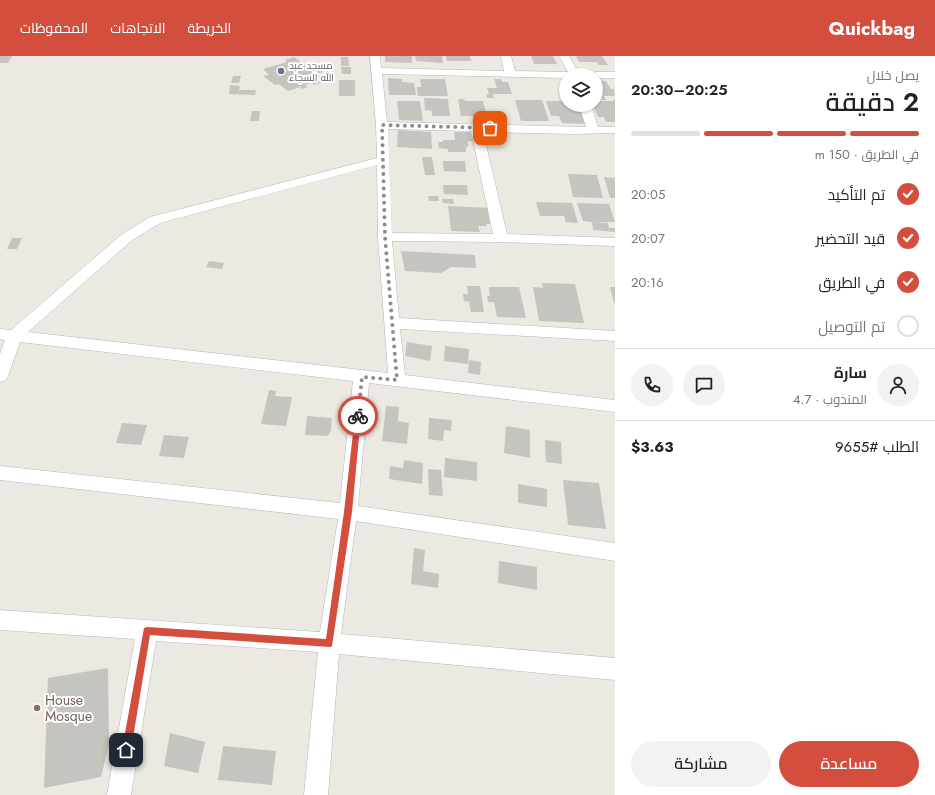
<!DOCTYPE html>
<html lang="ar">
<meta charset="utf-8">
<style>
:root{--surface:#fff;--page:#f2f2f2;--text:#222;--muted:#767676;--line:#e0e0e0;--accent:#d44e3e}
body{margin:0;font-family:Jost,Cairo,sans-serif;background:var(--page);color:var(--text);direction:rtl;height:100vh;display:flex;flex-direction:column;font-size:15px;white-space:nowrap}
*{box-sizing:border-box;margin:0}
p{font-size:13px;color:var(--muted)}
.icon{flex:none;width:22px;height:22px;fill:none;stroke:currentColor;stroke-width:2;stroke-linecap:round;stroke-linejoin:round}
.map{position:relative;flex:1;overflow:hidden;direction:ltr}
.side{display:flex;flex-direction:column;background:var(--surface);width:320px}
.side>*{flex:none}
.fabs{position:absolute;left:559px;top:12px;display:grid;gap:8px}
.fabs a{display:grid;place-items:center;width:44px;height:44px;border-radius:50%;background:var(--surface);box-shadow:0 1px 3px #0004;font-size:20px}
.pin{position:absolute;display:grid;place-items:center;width:34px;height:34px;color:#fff;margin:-17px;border-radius:8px;box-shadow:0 2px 6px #0006}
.courier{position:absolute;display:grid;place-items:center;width:40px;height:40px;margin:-20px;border:3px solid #d44e3e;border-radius:50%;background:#fff;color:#222;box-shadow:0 1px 5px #0007}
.headline em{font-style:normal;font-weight:600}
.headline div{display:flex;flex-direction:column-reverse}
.headline{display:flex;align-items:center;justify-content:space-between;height:68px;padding:0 16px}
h1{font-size:26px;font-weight:600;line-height:30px}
.bar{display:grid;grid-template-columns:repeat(4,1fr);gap:6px 4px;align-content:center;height:48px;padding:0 16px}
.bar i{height:5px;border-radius:3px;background:var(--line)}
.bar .active{background:var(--accent)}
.bar p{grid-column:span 4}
.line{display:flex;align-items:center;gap:10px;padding:0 16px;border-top:1px solid var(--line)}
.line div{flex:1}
.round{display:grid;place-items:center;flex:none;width:42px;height:42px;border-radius:21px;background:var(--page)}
ol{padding:0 16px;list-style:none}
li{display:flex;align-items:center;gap:12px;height:44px}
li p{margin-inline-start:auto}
li .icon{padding:4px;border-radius:50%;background:var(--accent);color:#fff;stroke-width:4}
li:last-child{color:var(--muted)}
li i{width:22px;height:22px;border:2px solid var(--line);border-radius:50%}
.cta{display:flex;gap:8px;margin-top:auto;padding:8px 16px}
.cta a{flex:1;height:46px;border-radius:24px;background:var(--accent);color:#fff;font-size:16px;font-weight:600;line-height:46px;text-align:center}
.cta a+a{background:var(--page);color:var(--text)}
header{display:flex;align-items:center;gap:24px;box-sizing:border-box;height:56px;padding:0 20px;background:var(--accent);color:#fff}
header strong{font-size:19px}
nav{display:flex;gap:22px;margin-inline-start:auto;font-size:14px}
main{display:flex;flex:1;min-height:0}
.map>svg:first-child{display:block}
.building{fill:#c6c4be}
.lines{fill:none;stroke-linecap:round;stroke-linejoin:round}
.street-casing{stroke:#b4b6ba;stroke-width:1}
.street{fill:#fff;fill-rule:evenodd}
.route{fill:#d44e3e}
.done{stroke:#8d8d8d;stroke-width:4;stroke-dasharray:0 7.2}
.worship-dot{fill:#6b7280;stroke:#fff;stroke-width:1.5}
.education-dot{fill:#8d6e63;stroke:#fff;stroke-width:1.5}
.labels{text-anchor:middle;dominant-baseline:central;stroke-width:4;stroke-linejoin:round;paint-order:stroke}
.far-worship-label{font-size:10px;fill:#5b616d;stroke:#fff;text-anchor:start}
.near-education-label{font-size:14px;fill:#785e54;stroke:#fff;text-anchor:start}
</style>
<header>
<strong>Quickbag</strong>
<nav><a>الخريطة</a><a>الاتجاهات</a><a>المحفوظات</a></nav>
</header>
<main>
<section class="side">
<div class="headline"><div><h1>2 دقيقة</h1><p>يصل خلال</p></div><em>20:25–20:30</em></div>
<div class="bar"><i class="active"></i><i class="active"></i><i class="active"></i><i></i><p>في الطريق · 150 m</p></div>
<ol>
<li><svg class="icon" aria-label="check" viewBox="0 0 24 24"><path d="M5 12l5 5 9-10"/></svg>تم التأكيد<p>20:05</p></li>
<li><svg class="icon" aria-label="check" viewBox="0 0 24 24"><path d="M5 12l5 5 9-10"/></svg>قيد التحضير<p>20:07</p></li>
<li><svg class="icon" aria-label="check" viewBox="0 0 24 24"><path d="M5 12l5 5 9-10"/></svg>في الطريق<p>20:16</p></li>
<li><i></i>تم التوصيل</li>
</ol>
<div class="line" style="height:72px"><a class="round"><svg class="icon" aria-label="person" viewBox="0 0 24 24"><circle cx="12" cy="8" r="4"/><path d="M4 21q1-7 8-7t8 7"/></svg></a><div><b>سارة</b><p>المندوب · 4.7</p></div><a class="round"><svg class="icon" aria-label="chat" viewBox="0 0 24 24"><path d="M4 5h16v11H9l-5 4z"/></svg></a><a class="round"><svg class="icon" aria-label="phone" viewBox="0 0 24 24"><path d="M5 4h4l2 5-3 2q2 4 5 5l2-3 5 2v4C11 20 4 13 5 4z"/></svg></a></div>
<div class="line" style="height:52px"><div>الطلب #9655</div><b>$3.63</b></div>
<div class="cta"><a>مساعدة</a><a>مشاركة</a></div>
</section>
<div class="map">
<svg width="615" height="739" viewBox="0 0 615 739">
<rect width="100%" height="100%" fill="#ebe9e1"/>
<g class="building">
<polygon points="0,0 12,0 8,7 0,7"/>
<polygon points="385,0 412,0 412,7 385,6"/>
<polygon points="415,0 442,0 443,7 416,5"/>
<polygon points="446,0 470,0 471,5 447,5"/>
<polygon points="531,0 553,0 557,8 534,8"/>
<polygon points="576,0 602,0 608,9 599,9 597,6 579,6"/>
<polygon points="294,1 309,12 315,10 323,16 317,18 327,25 314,29 312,27 305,29 308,31 302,33 300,31 288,35 279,28 275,29 263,20 269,19 263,13 287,6 285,4"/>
<polygon points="341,1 348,1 349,10 341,10"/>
<polygon points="341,11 351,11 351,18 342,18"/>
<polygon points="233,20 241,20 239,27 231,27"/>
<polygon points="388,22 402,23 402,26 414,27 416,39 389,39"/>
<polygon points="420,23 445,23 448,40 418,40 417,31 421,31"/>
<polygon points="494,23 501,23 502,26 508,26 512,38 493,38 494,42 487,42 486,39 489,38 487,32 497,32"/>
<rect x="339" y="24" width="16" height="16"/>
<polygon points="596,24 606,25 611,33 596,33"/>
<polygon points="230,29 240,30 239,34 256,34 255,39 229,38"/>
<polygon points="596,33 614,33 615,40 604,40 606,44 599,44"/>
<polygon points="424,42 448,43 450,60 432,60 432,55 425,54"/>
<polygon points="458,43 464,43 465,45 483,45 487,61 482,61 483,64 475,63 474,60 461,60"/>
<polygon points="613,43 615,43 615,66 606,66 604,61 598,61 593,49 596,49 596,45 614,45"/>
<polygon points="515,44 542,44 549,65 521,65"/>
<polygon points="397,45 420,45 423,65 399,64"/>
<polygon points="546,45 566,45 566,49 581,49 588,68 562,67 559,60 551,60"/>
<polygon points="252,55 260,55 259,65 250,65"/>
<polygon points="398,74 431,76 432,93 397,91"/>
<polygon points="454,76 470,76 472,85 468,85 468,91 466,91 466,96 448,96 448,93 439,92 438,86 443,86 443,84 455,84"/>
<polygon points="422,101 432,101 435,119 425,119"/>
<polygon points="443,105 465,105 466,116 444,115"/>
<polygon points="568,118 597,119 603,142 573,141"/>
<polygon points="604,121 615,122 615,142 610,142"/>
<polygon points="443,129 467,129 468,139 444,138"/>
<polygon points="428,140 438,140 439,145 429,145"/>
<polygon points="442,143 453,143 454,148 443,147"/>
<polygon points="536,146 572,147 578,167 566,166 564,160 540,160"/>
<polygon points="577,147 609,148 615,166 594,166 608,167 609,172 615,172 615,176 593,174 592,166 583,165"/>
<polygon points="448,150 490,152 492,163 489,163 490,168 486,168 487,170 478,170 480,176 451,175"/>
<polygon points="12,182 22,182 17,193 7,193"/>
<polygon points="401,195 475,199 476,212 451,211 441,217 405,215"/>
<polygon points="209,205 224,207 222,213 206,211"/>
<polygon points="542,227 575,228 584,267 539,265 533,231 543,232"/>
<polygon points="467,230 480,230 484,256 471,256 469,246 464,245 463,238 468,238"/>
<polygon points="489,231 519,231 526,262 497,261 494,246 488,246 487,240 490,240"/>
<polygon points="610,231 615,231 615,247 614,247"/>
<polygon points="407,286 432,290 430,305 405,300"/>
<polygon points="445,290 469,293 468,308 444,305"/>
<polygon points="469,304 481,306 480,319 468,317"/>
<polygon points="269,334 276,335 275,340 292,341 286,370 261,368"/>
<polygon points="386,350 399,351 398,365 409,367 407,388 382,385"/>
<polygon points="307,360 332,362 331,374 328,380 305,379"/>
<polygon points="429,362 452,364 451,375 444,374 443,385 428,383"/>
<polygon points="122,367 147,369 141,389 116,387"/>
<polygon points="506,370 530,374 530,402 504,397"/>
<polygon points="164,379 189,381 184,402 159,400"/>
<polygon points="545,384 561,386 562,408 546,406"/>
<polygon points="445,402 477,406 477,425 444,421"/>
<polygon points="404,404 423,407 422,428 389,423 390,410 403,412"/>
<polygon points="428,413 441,414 443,440 429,439"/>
<polygon points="563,424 599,427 606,473 568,469"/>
<polygon points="518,428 547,433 547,451 518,447"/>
<polygon points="414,492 425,494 423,515 439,518 438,532 411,528"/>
<polygon points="499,505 537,511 537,534 498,527"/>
<polygon points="108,612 109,688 101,721 44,732 48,622"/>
<polygon points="170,677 205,686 198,717 164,710"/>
<polygon points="223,690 276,695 272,729 218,724"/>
</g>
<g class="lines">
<g class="street-casing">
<g id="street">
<path d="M370,0H380L381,12L504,15L501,0H511L515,15L568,16L559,0H569L580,19H566V22L382,18L387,66L586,71L579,49H591L598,71H615V77L575,78L483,76L507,178L615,182V190L501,186L392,185L399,262L615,275V285L400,273L405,319L615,344V356L369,327L358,450L615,487V505L356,465L341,578L615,602V624L339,598L328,739H304L318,596L156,585L131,739H107L135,583L0,574V554L320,576L338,463L0,424V410L340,447L353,325L20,286L8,320L6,324L0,326V298L5,284L0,283V273L11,274L121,179L150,161L377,102L376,69ZM388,73L471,75L493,178L392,177ZM377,109L378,181L388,317L28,276L131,185L160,167Z"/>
<polygon points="596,16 615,16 615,22 596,22 596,19 591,19"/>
</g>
</g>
<use href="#street" class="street"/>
</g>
<polygon class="route" points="358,357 361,360 352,456 332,590 330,591 150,579 131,694 130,697 126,699 123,697 122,694 144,572 147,571 326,583 344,456 355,360"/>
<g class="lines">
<polyline class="done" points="358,360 362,321 397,324 385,181 382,69 490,72"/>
</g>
<circle class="worship-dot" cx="281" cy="15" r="4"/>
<circle class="education-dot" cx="37" cy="652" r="4"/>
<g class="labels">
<g class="far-worship-label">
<text x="289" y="9">مسجد عبد<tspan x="289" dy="12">الله السجاء</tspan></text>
</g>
<g class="near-education-label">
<text x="45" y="644">House<tspan x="45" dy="16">Mosque</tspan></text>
</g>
</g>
</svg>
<div class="fabs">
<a><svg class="icon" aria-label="layers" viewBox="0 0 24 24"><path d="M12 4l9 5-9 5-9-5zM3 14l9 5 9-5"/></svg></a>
</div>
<div class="pin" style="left:490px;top:72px;background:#ea580c"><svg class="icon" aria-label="bag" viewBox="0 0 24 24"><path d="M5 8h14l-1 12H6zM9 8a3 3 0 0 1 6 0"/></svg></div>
<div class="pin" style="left:126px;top:694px;background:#1f2937"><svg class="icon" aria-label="home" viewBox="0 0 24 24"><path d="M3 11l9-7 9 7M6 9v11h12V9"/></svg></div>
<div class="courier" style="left:358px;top:360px"><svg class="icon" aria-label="bike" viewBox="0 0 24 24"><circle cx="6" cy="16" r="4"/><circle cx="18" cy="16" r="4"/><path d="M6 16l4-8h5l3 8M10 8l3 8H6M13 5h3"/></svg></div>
</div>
</main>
